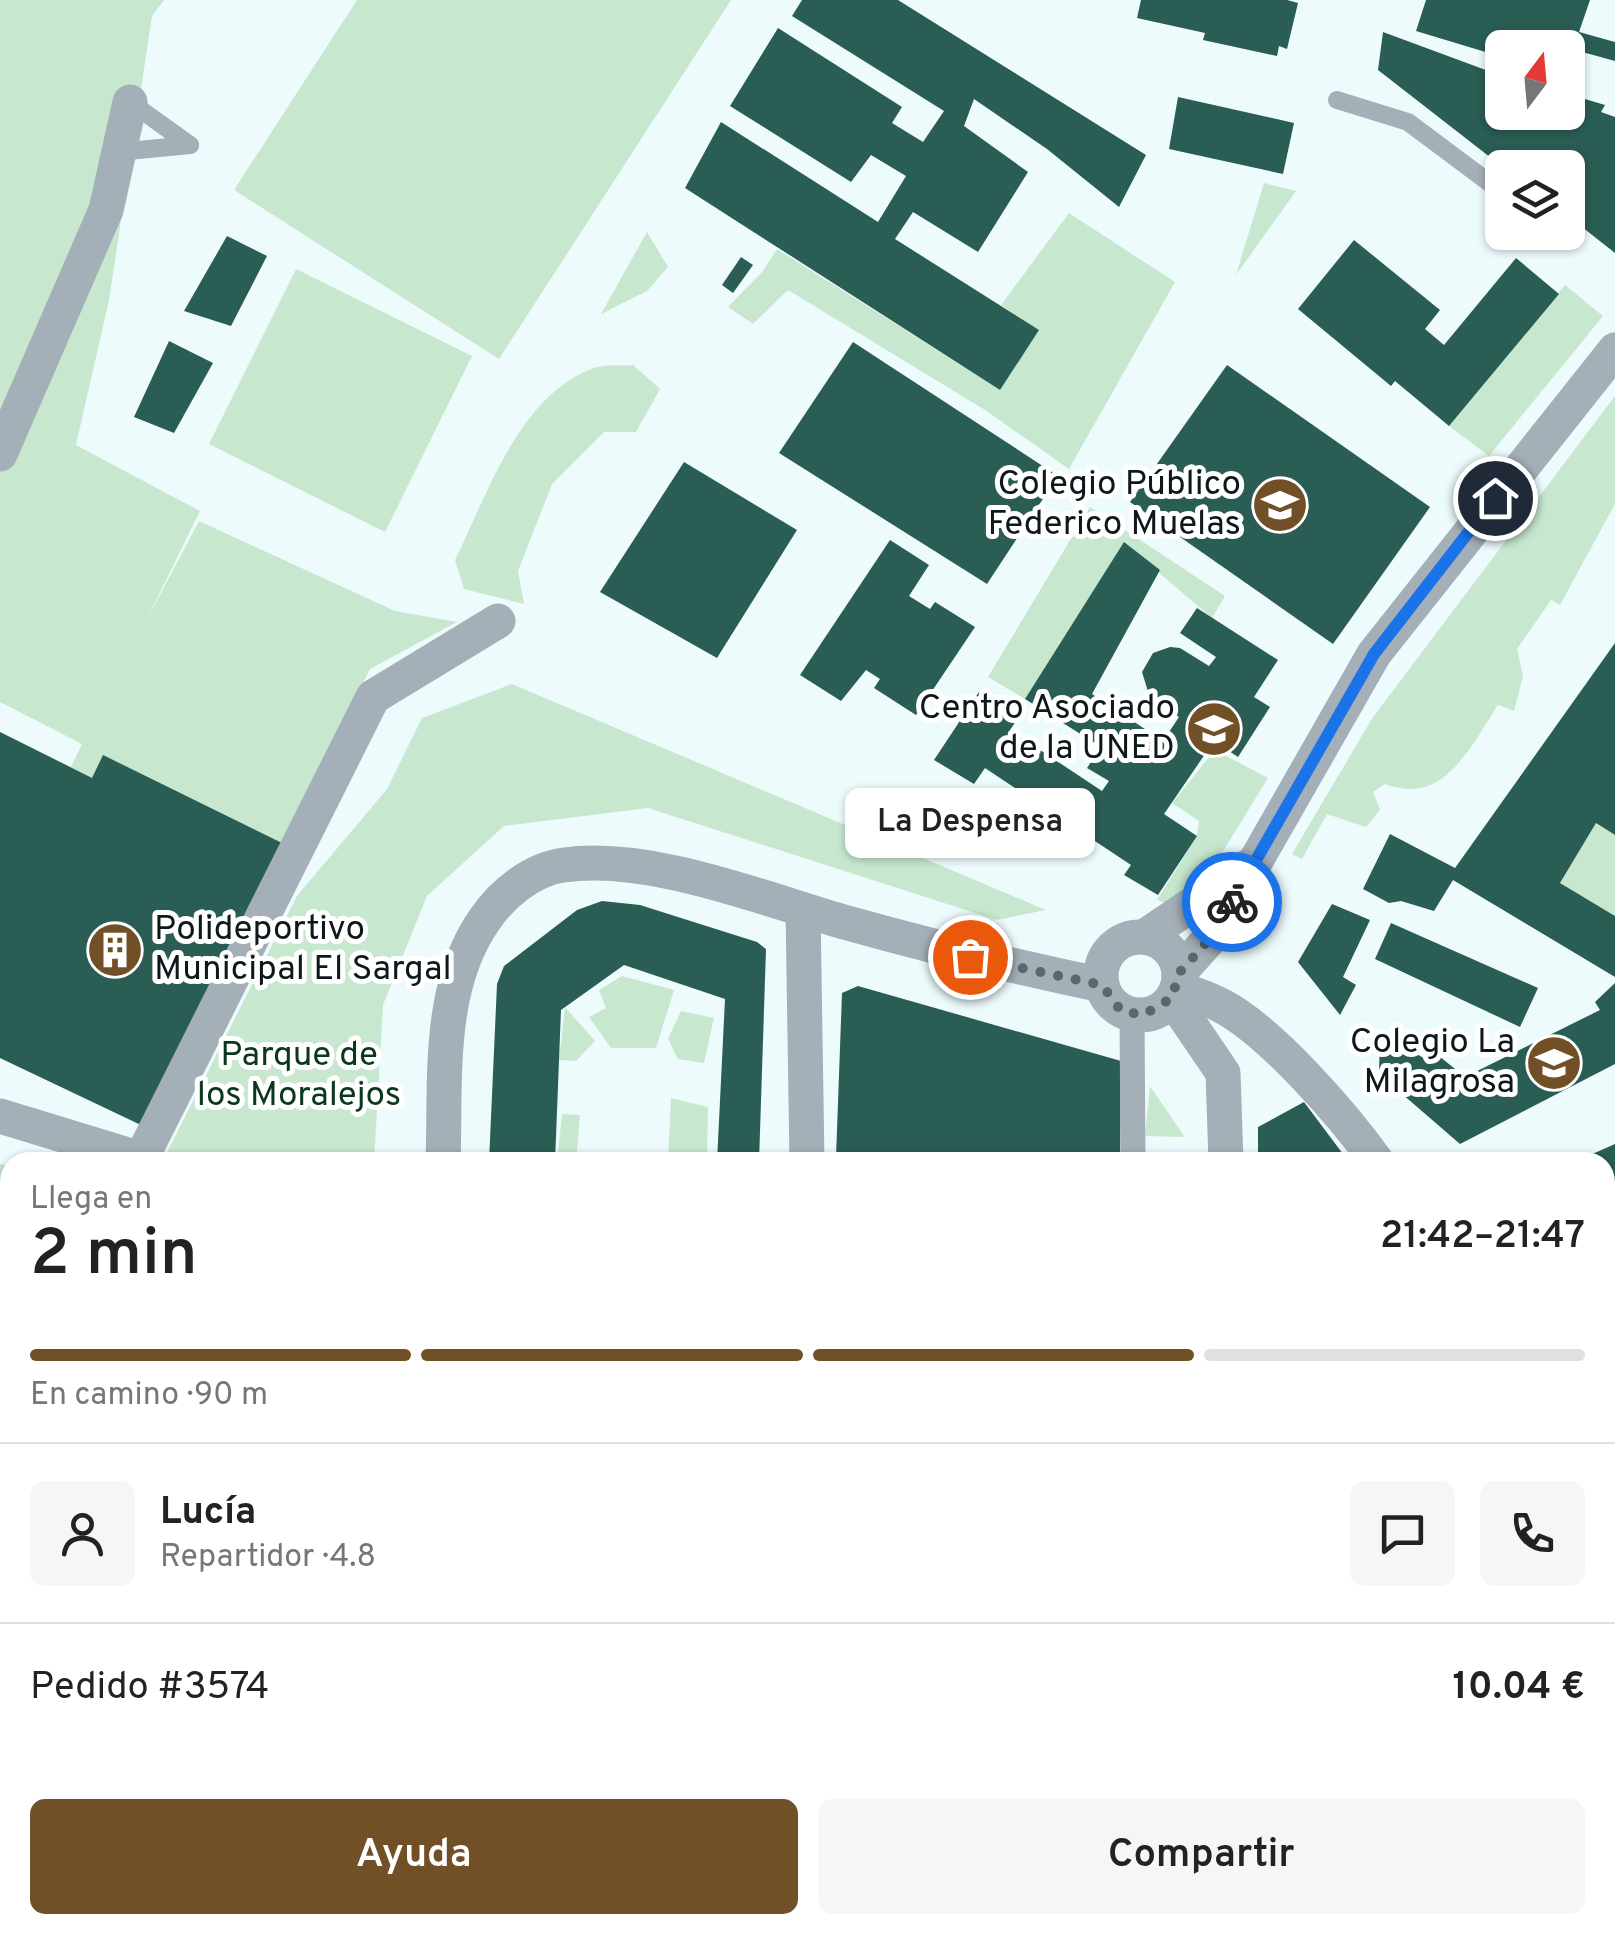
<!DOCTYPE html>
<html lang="es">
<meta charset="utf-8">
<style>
:root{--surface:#fff;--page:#f6f6f6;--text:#222;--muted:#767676;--line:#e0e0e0;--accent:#715027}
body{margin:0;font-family:Overpass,sans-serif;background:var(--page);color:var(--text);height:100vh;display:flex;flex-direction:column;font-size:38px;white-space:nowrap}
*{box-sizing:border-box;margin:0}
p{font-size:32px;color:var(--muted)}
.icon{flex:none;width:55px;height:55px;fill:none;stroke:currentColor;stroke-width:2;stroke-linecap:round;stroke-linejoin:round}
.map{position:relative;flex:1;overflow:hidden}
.panel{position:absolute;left:0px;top:1152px;width:1615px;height:782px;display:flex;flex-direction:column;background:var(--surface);border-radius:30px 30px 0 0;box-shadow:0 2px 8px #0004}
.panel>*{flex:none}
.needle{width:65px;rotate:16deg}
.buttons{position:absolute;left:1485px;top:30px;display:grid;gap:20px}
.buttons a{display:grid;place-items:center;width:100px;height:100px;border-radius:15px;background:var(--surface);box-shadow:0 2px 8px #0004;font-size:50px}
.pin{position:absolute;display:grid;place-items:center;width:85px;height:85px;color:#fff;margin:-42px;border:5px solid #fff;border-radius:50%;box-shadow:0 2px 10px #0007}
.courier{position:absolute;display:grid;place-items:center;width:100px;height:100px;margin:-50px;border:8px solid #1a73e8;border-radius:50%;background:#fff;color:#222;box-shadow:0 2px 12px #0007}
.bubble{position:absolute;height:70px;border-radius:15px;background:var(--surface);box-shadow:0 2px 8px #0004;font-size:32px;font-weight:600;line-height:70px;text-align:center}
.head em{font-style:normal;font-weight:600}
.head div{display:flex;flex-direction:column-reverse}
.head{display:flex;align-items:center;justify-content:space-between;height:170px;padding:0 30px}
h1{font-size:65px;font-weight:600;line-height:75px}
.bar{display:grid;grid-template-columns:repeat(4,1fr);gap:15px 10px;align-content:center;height:120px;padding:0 30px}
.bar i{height:12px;border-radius:8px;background:var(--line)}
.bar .current{background:var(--accent)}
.bar p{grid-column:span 4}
.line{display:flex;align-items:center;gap:25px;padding:0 30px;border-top:2px solid var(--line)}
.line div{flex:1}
.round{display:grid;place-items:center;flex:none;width:105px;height:105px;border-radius:15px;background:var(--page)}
.cta{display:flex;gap:20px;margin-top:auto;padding:20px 30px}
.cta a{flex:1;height:115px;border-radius:15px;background:var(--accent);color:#fff;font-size:40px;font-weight:600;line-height:115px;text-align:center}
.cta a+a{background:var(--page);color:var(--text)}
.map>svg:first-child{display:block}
.green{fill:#c7e8cf}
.building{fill:#2a5d54}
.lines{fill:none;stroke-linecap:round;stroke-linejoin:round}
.service{stroke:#a4afb7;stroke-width:18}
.pedestrian{stroke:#a4afb7;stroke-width:25}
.minor{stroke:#a4afb7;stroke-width:35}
.done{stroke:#5b6769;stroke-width:10;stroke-dasharray:0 18}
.route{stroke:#1a73e8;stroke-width:12}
.labels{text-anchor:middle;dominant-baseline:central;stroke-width:10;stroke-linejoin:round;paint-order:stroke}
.poi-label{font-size:35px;fill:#0c181a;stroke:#fff;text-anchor:end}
.park-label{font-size:35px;fill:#0a381d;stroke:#fff}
</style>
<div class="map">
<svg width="1615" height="1933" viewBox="0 0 1615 1933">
<rect width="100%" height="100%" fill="#edfbfd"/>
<g class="green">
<polygon points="0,0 164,0 152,16 109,300 76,445 200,511 145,623 199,521 395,611 457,622 370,669 143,1126 0,1058 0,732 71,767 82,744 0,702"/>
<polygon points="357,0 731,0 499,359 234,190"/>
<polygon points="1264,183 1296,191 1236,275"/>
<polygon points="1069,213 1175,282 1069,469 985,410 788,290 753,324 728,307 763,271 777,249 1000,390 1038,331 1001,305"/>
<polygon points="647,232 668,267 647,291 601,314"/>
<polygon points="296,269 472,356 385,532 209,444"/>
<polygon points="1565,285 1603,316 1489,456 1449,426"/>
<path d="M633,365L660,389L636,432H604L552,484L518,571L524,604L464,589L455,560C487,495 519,395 594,368C605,364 621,366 633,365Z"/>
<path d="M1615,396V504L1560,605L1551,600L1517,649L1523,676L1514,711L1498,705C1470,747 1444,807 1385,784L1373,792L1380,810L1366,827L1327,814L1302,859L1292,854L1373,717Z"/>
<polygon points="1090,507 1225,596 1212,618 1124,543 1025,699 988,677"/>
<polygon points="512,684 1046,910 997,920 648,808 504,826 427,896 383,1005 374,1162 162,1162 297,896 387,789 422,718"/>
<polygon points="1215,750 1268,778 1214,866 1171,905 1157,900 1197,836 1199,821 1172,803"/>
<polygon points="1596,823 1615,835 1615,916 1560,883"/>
<polygon points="622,976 674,990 656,1048 611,1048 589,1017 606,1008 599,990"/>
<polygon points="565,1007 595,1041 576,1061 559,1060"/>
<polygon points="681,1011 714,1018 704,1063 678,1059 668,1039"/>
<polygon points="1150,1086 1184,1136 1184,1137 1145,1136"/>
<polygon points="671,1098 708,1107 707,1162 668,1162"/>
<polygon points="562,1114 580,1115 576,1162 557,1162"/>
<polygon points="0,1164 10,1166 10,1925 320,1925 317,1933 0,1933"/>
</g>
<g class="building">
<polygon points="802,0 898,0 1146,155 1119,207 1047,149 974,99 964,126 1028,172 978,252 913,212 895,239 1039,330 1000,390 685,188 721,122 878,222 906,176 871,155 851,182 730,106 778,28 902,107 892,123 923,142 944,111 792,16"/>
<polygon points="1141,0 1287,0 1298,3 1287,49 1279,46 1277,56 1203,40 1205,33 1137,18"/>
<polygon points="1426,0 1590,0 1579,32 1615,42 1615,61 1575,50 1568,70 1568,48 1502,48 1502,57 1416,31"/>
<polygon points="1383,32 1502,76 1502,112 1568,112 1568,94 1605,105 1601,112 1615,117 1615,253 1568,216 1568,168 1504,168 1378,70"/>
<polygon points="1178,97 1294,123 1283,174 1169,149"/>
<polygon points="227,236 267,256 231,326 184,311"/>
<polygon points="1354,240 1440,310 1425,329 1444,345 1516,258 1559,294 1449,426 1395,381 1391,386 1298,309"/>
<polygon points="741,257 753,265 733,293 722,285"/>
<polygon points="169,341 213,363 174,433 134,417"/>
<polygon points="853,342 1058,476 987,584 779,453"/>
<polygon points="1227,365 1430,507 1333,644 1130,502"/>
<polygon points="684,462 797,530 717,658 600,592"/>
<polygon points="890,540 929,565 909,596 930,609 935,602 975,627 916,715 874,688 880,679 866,670 841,701 800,675"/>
<polygon points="1124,542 1160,570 1092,694 1163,741 1179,717 1150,698 1142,672 1153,653 1170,647 1180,648 1209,666 1216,657 1180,633 1197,608 1278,660 1254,697 1270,707 1238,757 1214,741 1164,814 1197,836 1158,895 1124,875 1131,865 985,768 974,784 934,760 979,692 1018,718 1010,730 1102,791 1109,781 1087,768 1101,747 1025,699"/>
<polygon points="1615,643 1615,835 1596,823 1560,883 1615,916 1615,977 1453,880 1434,911 1401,901 1389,903 1363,889 1390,834 1455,868"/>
<polygon points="0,732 92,778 103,755 282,843 143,1126 0,1058"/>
<polygon points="602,901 640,905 757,942 766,949 759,1162 717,1162 725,999 624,965 561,1010 555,1162 489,1162 497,984 504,966 577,910"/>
<polygon points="1332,904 1370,920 1343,977 1356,985 1340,1015 1298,962"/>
<polygon points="1391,923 1538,988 1520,1027 1375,959"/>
<polygon points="1615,983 1615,1064 1460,1144 1379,1074 1380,1034 1433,1063 1439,1056 1465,1077 1600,1010 1595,1002"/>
<polygon points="858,986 1121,1061 1120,1162 885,1162 836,1157 842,993"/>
<polygon points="1304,1102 1349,1162 1258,1162 1258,1127"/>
<polygon points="1615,1144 1615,1205 1605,1210 1605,1162 1574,1162"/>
<polygon points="1615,1230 1615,1259 1605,1262 1605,1237"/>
<polygon points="1605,1278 1615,1279 1615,1742 1606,1769"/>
<polygon points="1615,1899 1615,1933 1596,1933 1605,1925"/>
<polygon points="456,1925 714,1925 713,1933 456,1933"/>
<rect x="845" y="1925" width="89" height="8"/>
<rect x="1052" y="1925" width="111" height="8"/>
<polygon points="1223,1925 1418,1925 1419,1933 1221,1933"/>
</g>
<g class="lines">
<g class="service">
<polyline points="1337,100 1408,122 1495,187"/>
<polyline points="130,102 190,145"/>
<polyline points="118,152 190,145"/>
</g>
<polyline class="pedestrian" points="1132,1014 1133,1162"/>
<g class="minor">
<polyline points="0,454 106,210 130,102"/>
<polyline points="803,910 807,1162"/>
<polyline points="1144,937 1249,866"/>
<circle cx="1140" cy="976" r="39"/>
<polyline points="1179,973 1214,934 1374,654 1615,350"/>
<path d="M1177,988C1191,993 1207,998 1220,1005C1270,1030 1345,1117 1377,1162"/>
<polyline points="1172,998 1223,1073 1226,1162"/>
<polyline points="0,1116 141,1159 373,697 498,621"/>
<path d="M443,1162C446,1083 436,988 485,919C502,894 532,869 564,865C649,853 761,898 844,922C930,946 1015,967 1102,985"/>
<polyline points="1605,1216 1615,1210"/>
<polyline points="1605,1271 1615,1270"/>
<polyline points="1605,1830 1615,1812"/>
<polyline points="1513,1925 1514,1933"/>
<polyline points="394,1933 397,1925"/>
<polyline points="774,1933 775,1925"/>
<polyline points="1189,1933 1191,1925"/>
<polyline points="1546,1933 1551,1925"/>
</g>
</g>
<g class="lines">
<polyline class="done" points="970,957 1102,985 1121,1011 1143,1015 1172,998 1179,973 1214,934 1232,902"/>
<polyline class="route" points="1232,902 1374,654 1495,498"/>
</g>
<defs>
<g id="school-disc" transform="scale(2.875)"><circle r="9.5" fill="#715027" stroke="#fff"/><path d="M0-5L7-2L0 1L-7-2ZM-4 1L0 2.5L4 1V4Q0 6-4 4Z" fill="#fff"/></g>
<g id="university-disc" transform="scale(2.875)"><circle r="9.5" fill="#715027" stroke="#fff"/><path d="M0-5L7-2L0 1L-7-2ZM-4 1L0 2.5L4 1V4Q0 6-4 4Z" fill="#fff"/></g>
<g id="building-disc" transform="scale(2.875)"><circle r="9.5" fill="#715027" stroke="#fff"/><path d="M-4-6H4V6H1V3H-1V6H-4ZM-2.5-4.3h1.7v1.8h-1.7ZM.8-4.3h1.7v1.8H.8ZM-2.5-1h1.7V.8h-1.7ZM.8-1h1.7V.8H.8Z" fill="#fff"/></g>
</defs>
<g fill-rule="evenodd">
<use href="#school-disc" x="1280" y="505"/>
<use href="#university-disc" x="1214" y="729"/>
<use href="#building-disc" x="115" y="950"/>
<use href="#school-disc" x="1554" y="1063"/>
</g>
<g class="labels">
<g class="poi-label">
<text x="1241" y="485">Colegio Público<tspan x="1241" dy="40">Federico Muelas</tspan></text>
<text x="1175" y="709">Centro Asociado<tspan x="1175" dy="40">de la UNED</tspan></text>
<text x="154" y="930" text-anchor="start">Polideportivo<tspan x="154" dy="40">Municipal El Sargal</tspan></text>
<text x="1515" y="1043">Colegio La<tspan x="1515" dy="40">Milagrosa</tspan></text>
</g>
<g class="park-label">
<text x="299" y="1056">Parque de<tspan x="299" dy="40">los Moralejos</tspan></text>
</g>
</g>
</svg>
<div class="buttons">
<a><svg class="needle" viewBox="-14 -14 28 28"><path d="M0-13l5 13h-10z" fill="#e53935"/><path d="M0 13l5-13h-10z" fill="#767676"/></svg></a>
<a><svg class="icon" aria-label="layers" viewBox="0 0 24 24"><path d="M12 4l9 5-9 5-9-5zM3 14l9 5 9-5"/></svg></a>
</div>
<div class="pin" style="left:970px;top:957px;background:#ea580c"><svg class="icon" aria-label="bag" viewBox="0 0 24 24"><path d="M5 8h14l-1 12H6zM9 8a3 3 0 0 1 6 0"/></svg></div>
<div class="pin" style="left:1495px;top:498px;background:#1f2937"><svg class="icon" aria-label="home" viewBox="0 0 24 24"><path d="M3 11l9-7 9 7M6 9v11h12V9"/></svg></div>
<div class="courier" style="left:1232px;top:902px"><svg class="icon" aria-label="bike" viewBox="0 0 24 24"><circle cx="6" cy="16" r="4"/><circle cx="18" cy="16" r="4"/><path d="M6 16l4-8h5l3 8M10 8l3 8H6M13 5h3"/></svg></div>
<div class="bubble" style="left:845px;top:788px;width:250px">La Despensa</div>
<section class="panel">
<div class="head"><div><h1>2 min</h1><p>Llega en</p></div><em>21:42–21:47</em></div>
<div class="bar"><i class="current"></i><i class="current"></i><i class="current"></i><i></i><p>En camino · 90 m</p></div>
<div class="line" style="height:180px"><a class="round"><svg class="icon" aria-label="person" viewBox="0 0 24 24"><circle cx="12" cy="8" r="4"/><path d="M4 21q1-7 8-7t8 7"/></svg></a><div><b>Lucía</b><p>Repartidor · 4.8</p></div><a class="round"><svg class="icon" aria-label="chat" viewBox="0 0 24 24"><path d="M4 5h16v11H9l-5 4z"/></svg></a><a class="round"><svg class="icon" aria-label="phone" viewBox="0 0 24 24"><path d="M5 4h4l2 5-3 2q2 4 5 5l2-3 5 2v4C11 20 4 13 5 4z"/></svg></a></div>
<div class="line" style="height:130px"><div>Pedido #3574</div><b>10.04 €</b></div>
<div class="cta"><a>Ayuda</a><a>Compartir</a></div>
</section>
</div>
